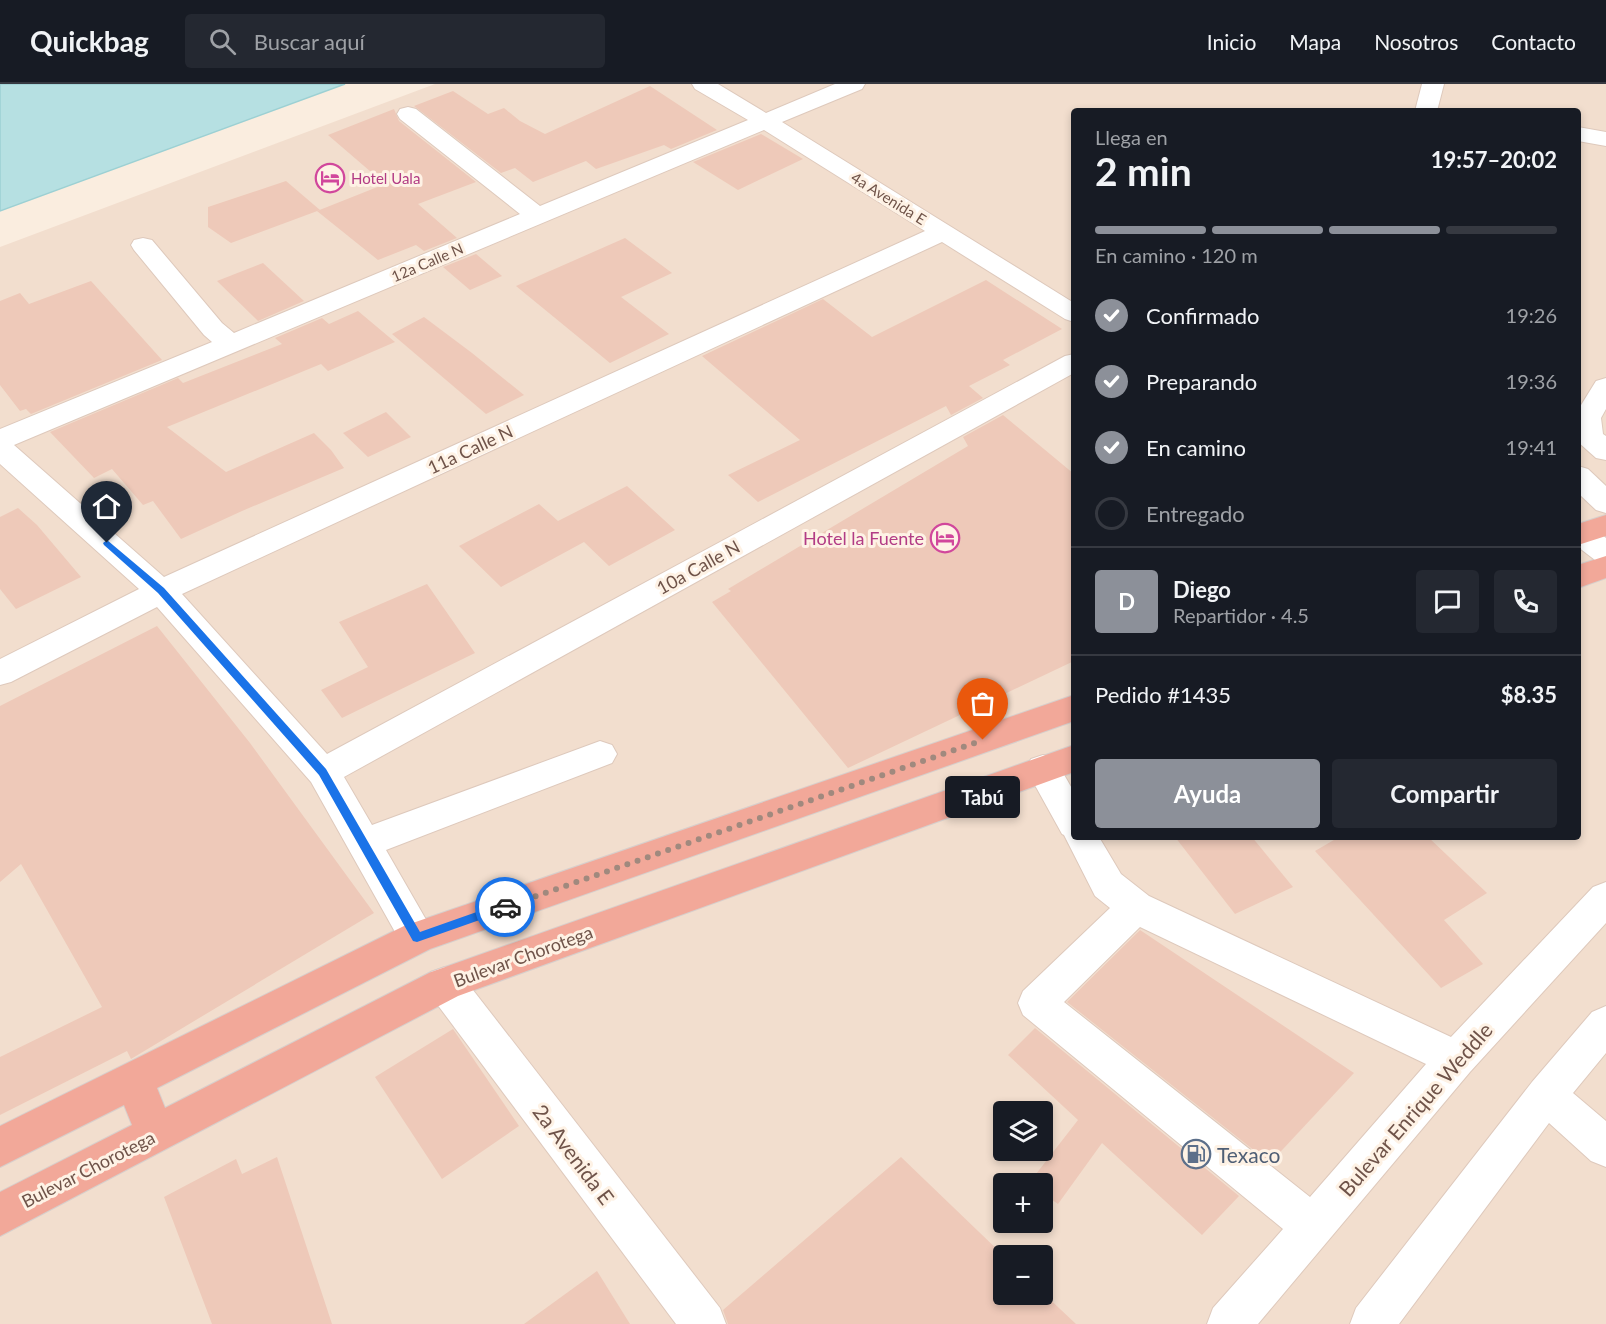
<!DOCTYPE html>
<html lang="es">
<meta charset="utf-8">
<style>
:root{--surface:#171b24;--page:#242831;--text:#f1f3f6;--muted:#9ea1a6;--line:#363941;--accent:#8c9099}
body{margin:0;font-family:Lato,sans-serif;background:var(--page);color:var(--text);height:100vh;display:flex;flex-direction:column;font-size:22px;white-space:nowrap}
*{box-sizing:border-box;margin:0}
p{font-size:20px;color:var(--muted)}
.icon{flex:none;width:33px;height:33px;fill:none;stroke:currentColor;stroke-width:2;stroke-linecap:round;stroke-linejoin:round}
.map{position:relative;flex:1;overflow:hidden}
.side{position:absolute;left:1071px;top:24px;width:510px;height:732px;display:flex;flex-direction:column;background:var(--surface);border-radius:6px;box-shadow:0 3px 9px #0003}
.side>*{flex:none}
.controls{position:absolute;left:993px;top:1017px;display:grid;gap:12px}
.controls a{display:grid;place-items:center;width:60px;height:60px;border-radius:6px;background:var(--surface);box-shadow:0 3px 9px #0003;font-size:30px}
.pin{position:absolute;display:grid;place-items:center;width:51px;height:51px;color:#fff;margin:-62px -26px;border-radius:50% 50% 50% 0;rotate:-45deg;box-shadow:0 0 6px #0007}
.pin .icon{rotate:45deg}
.courier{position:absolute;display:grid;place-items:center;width:60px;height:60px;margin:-30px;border:4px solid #1a73e8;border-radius:50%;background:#fff;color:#222;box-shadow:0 2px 8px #0007}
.bubble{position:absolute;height:42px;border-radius:6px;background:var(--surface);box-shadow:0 3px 9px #0003;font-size:20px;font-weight:700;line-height:42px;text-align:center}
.summary em{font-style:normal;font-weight:700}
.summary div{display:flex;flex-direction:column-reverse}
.summary{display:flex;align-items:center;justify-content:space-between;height:102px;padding:0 24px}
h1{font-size:39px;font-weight:700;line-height:45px}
.bar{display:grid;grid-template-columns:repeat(4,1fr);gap:9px 6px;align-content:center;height:72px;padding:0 24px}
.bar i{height:8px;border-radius:4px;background:var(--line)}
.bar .on{background:var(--accent)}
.bar p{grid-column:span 4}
.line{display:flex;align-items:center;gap:15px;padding:0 24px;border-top:2px solid var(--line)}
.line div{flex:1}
.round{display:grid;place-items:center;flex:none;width:63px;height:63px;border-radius:6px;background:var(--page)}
ol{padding:0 24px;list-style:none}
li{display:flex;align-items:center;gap:18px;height:66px}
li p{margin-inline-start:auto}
li .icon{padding:6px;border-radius:50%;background:var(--accent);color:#fff;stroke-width:4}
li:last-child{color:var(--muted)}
li i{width:33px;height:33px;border:3px solid var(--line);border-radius:50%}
.primary-button{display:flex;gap:12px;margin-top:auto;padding:12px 24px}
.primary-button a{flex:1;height:69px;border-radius:6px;background:var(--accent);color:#fff;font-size:24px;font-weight:700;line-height:69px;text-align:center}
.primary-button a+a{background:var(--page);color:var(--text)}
header{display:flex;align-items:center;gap:36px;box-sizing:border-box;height:84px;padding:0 30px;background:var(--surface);border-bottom:2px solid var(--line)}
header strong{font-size:28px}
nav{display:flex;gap:33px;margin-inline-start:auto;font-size:21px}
.search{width:420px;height:54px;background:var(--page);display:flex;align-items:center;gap:15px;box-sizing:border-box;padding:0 21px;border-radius:6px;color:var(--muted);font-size:22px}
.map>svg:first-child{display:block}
.residential{fill:#f2dece;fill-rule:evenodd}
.water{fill:#b6e0e2;stroke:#9cd0d3;stroke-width:1.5}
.building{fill:#eec9b9}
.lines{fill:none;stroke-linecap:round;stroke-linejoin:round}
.minor-casing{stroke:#dec9bc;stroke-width:2}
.highway-casing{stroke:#d7cfcc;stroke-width:2}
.minor{fill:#fff;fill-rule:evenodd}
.highway{fill:#f2a899;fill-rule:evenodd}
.route{fill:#1a73e8}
.done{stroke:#a0897e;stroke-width:6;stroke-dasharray:0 10.8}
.labels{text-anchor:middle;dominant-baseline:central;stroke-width:6;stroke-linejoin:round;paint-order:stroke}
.far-hotel-label{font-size:15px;fill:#b23c85;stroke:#fef2e5;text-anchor:start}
.far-street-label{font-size:15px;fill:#6f5349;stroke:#fef2e5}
.street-label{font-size:18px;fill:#6f5349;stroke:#fef2e5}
.hotel-label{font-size:18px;fill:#b23c85;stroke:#fef2e5;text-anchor:end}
.near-street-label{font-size:21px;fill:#6f5349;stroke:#fef2e5}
.near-service-label{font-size:21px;fill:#4e5e75;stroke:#fef2e5;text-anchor:start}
</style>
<header>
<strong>Quickbag</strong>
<div class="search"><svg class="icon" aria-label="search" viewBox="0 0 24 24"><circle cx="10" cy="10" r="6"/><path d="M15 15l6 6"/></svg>Buscar aquí</div>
<nav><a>Inicio</a><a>Mapa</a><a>Nosotros</a><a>Contacto</a></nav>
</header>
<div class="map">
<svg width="1606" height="1240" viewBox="0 0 1606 1240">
<rect width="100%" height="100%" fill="#faeddf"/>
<path class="residential" d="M435,0H1606V1240H0V163ZM1074,27H1578V753H1074ZM1004,1028H1042V1066H1004ZM1004,1100H1042V1138H1004ZM1004,1172H1042V1210H1004Z"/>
<polygon class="water" points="0,0 345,0 0,127"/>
<g class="building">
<polygon points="650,2 717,46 671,65 664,61 596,85 586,77 533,98 515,84 501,89 414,22 453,7 488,30 504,24 520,37 545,50"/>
<polygon points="394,25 399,37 476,98 418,120 457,154 424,167 416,161 378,176 317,127 385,100 328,51"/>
<polygon points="761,50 803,75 738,106 693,78"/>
<polygon points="286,97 320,126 231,159 208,143 208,123"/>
<polygon points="625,154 672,189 621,213 669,250 610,279 516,202"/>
<polygon points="476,170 502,192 470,206 443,183"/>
<polygon points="263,179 304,217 258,237 217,197"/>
<polygon points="986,196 1062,245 1003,276 1010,281 969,302 983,314 951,331 946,322 758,418 728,391 800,356 702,272 823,215 872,253"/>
<polygon points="91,197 162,276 31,330 26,325 20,327 0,301 0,217 20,209 29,220"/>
<polygon points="358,227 395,258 328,287 321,280 167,343 226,388 314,349 331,366 344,384 242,427 181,455 153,417 143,421 112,385 94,394 50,348 178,294 183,299 282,260 275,254 322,234 329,240"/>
<polygon points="424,233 472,269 524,311 486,330 392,250"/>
<polygon points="386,328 411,353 368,373 343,349"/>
<polygon points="1003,331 1074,390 1074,577 848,684 712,518 731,507 728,505 968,362 963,353"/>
<polygon points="627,402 675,446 609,482 584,458 501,503 459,462 539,420 558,437"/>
<polygon points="18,424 37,441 81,493 16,525 0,505 0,433"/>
<polygon points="427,500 475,569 342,634 321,606 368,583 339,538"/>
<polygon points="157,542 250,659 374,829 131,975 127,967 0,1031 0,973 102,923 21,780 0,798 0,622"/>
<polygon points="1175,753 1252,753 1293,803 1235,830"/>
<polygon points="1339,753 1428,753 1487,809 1444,836 1483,880 1441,904 1315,767"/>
<polygon points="1140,846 1354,989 1270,1079 1067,918"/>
<polygon points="1035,944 1239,1112 1202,1151 1102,1059 1058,1120 1042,1109 1042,1100 1029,1099 1078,1036 1008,971"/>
<polygon points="453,945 519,1042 442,1095 375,993"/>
<polygon points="277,1073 332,1240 212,1240 164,1113 236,1075 242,1090"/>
<polygon points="901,1073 1004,1172 1004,1210 1042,1210 1042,1208 1076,1240 728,1240 723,1226"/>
<polygon points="597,1187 630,1240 524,1240"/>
</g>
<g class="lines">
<g class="minor-casing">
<g id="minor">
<path d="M692,0H718L766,29L835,0H865L862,5L782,38L1074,219V238L1065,235L942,158L182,510L327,670L1065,272L1074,270V289L344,693L372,741L600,657L612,661L617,670L612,679L386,766L436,853L430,864L417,869L404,864L311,698L157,523L11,598L0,601V575L139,505L0,380V345L212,258L204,251L134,166L131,161L134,156L143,154L152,156L222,239L234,249L520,130L400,35L397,30L400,25L408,23L416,25L540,122L748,36L695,5ZM764,46L925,147L164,493L14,361Z"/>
<polygon points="1422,0 1444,0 1437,27 1415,27"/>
<polygon points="1578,43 1606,48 1606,62 1578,57"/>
<polygon points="1606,294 1606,325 1601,334 1603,350 1606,352 1606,376 1596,374 1578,358 1578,326 1596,297"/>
<polygon points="1578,382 1588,385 1606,402 1606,429 1596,426 1578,409"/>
<polygon points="1581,440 1592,443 1606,454 1606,480 1595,476 1578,463 1578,441"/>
<path d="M1043,671L1055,675L1074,708V753H1099L1121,790L1149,812L1451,953L1593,803L1606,798V839L1470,988L1258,1240H1207L1213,1224L1283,1145L1023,931L1018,919L1023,907L1110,824L1095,812L1064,751L1062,750L1026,685L1031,675ZM1140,843L1426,980L1310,1113L1064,918Z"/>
<polygon points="445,883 459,888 720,1224 726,1240 676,1240 431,912 426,900 431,888"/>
<polygon points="1606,922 1606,969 1573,1009 1606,1037 1606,1083 1591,1077 1549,1039 1399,1240 1350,1240 1356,1224 1532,998 1592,928"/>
</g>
</g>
<g class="highway-casing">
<g id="highway">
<polygon points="1606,431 1606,452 1578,461 1578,440"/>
<polygon points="1606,472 1606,494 1578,504 1578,481"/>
<polygon points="1074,611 1074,637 430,865 157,1004 165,1024 431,888 1074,661 1074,688 458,912 0,1152 0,1108 132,1041 124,1021 0,1083 0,1042 404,842"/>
</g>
</g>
<use href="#minor" class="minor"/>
<use href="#highway" class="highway"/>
</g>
<polygon class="route" points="107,456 164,504 326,685 420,848 505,818 508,820 508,826 417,858 413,857 319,691 158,509 104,461 103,459"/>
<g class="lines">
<polyline class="done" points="505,823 983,656"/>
</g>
<defs>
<g id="hotel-ring" transform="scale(1.5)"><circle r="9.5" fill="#fef2e5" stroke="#d1479c" stroke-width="1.5"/><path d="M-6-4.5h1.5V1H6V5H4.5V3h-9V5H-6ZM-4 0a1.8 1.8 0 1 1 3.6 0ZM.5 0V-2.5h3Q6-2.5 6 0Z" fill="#d1479c"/></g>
<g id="fuel-ring" transform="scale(1.5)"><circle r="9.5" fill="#fef2e5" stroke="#5c6f8a" stroke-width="1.5"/><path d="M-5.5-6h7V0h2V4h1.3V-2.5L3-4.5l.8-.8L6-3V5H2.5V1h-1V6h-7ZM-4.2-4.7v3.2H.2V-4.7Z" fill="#5c6f8a"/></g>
</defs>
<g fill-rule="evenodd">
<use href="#hotel-ring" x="330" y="94"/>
<use href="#hotel-ring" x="945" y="454"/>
<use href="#fuel-ring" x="1196" y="1070"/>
</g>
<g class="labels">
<g class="far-hotel-label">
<text x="351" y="94">Hotel Uala</text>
</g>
<g class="far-street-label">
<text transform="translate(889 114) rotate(32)">4a Avenida E</text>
<text transform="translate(427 178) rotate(-23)">12a Calle N</text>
</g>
<g class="street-label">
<text transform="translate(470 365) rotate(-25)">11a Calle N</text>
<text transform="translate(698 483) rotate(-29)">10a Calle N</text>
<text transform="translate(523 872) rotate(-20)">Bulevar Chorotega</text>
<text transform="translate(88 1085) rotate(-27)">Bulevar Chorotega</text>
</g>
<g class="hotel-label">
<text x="924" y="454">Hotel la Fuente</text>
</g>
<g class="near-street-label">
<text transform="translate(1415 1025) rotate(-49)">Bulevar Enrique Weddle</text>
<text transform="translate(574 1070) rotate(53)">2a Avenida E</text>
</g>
<g class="near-service-label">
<text x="1217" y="1070">Texaco</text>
</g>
</g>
</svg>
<div class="controls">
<a><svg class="icon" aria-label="layers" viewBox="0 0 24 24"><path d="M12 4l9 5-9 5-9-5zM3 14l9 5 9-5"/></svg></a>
<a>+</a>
<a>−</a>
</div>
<div class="pin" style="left:983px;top:656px;background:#ea580c"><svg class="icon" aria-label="bag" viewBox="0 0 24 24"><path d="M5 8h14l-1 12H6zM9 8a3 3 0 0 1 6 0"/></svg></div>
<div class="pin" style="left:107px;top:459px;background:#1f2937"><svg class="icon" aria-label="home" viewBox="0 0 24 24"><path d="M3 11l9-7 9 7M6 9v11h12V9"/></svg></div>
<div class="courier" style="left:505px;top:823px"><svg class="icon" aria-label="car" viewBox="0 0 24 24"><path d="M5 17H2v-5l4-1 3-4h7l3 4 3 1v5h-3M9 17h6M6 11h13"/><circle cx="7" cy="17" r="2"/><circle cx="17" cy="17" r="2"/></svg></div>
<div class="bubble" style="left:945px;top:692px;width:75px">Tabú</div>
<section class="side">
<div class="summary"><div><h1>2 min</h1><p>Llega en</p></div><em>19:57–20:02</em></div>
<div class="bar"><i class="on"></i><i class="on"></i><i class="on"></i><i></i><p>En camino · 120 m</p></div>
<ol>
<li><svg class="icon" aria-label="check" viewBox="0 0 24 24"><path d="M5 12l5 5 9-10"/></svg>Confirmado<p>19:26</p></li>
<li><svg class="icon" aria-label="check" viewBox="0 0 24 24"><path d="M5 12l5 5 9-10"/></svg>Preparando<p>19:36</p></li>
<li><svg class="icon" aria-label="check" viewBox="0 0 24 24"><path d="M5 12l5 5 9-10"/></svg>En camino<p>19:41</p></li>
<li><i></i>Entregado</li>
</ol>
<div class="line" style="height:108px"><b class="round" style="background:var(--accent);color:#fff">D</b><div><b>Diego</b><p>Repartidor · 4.5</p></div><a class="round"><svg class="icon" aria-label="chat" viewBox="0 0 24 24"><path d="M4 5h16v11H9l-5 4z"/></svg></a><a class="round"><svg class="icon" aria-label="phone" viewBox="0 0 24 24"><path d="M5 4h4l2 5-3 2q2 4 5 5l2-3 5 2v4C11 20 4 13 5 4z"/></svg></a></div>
<div class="line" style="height:78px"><div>Pedido #1435</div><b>$8.35</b></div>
<div class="primary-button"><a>Ayuda</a><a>Compartir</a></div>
</section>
</div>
